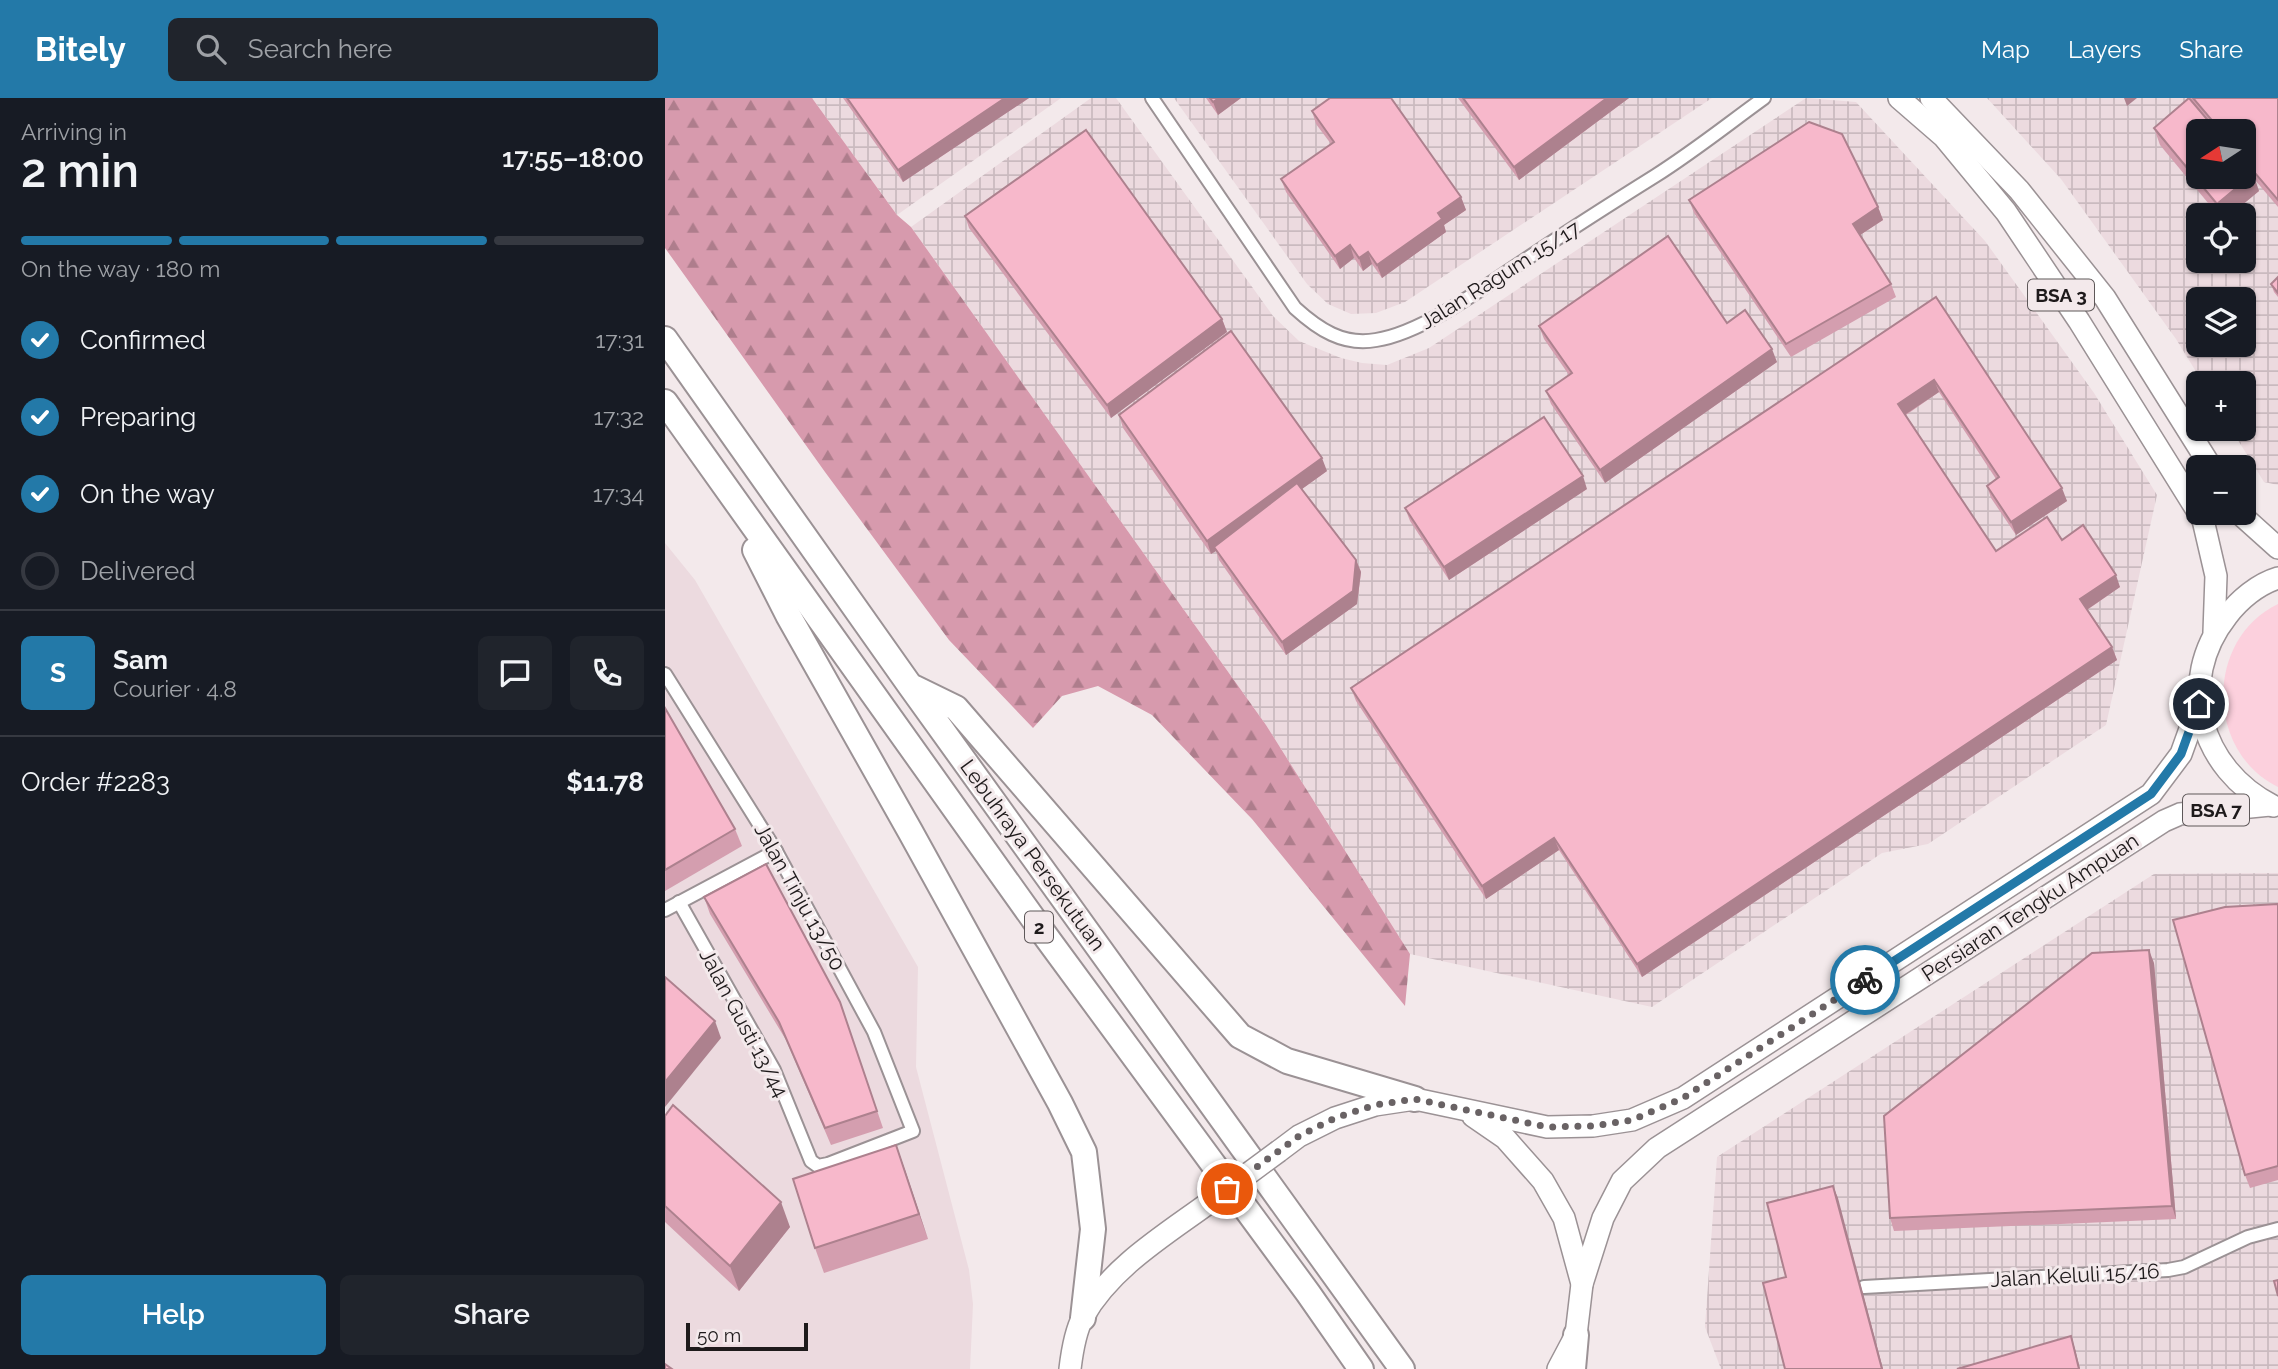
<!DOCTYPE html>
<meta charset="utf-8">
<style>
:root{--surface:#171b24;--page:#20242c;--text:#f1f3f6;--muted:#9ea1a6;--line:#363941;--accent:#2379a8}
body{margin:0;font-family:Raleway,sans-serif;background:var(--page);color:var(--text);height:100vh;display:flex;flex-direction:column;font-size:26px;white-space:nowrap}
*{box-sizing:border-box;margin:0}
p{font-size:23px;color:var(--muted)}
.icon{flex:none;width:38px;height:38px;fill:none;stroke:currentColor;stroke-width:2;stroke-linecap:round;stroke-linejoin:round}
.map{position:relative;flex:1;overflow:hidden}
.side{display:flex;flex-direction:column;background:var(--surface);width:665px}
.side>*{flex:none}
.needle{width:46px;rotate:258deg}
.fabs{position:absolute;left:1521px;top:21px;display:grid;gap:14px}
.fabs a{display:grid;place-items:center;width:70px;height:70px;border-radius:10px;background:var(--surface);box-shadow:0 2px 5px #0004;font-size:35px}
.scale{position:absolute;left:21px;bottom:18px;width:122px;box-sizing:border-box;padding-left:7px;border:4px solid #1e1a1b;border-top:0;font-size:19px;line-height:24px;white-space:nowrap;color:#1e1a1b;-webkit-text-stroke:5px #f3e9eb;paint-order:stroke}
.pin{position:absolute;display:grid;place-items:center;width:60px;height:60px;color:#fff;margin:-30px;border:4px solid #fff;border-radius:50%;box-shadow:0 2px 7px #0007}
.courier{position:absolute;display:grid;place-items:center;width:70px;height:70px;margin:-35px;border:5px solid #2379a8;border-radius:50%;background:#fff;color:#222;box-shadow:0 2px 9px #0007}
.headline em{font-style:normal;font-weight:600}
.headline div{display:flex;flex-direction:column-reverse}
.headline{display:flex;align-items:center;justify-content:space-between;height:119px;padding:0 21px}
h1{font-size:46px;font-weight:600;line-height:52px}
.bar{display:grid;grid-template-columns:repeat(4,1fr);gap:10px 7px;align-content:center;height:84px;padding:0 21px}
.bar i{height:9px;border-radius:5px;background:var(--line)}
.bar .active{background:var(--accent)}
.bar p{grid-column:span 4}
.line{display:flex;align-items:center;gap:18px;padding:0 21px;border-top:2px solid var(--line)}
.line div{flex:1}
.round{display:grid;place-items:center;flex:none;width:74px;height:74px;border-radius:10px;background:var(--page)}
ol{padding:0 21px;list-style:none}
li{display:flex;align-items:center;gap:21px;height:77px}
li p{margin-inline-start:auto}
li .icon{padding:7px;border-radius:50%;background:var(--accent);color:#fff;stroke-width:4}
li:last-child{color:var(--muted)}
li i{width:38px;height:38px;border:4px solid var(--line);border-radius:50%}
.action{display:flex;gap:14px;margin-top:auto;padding:14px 21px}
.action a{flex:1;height:80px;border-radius:10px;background:var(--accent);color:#fff;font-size:28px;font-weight:600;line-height:80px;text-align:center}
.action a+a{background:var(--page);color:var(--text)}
header{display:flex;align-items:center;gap:42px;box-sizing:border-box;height:98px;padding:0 35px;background:var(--accent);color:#fff}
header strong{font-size:33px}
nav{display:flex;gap:38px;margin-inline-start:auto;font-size:24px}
.search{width:490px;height:63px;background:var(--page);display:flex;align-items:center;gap:18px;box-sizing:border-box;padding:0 24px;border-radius:10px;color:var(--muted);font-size:26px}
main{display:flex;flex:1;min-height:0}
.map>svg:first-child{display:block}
.built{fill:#ecdadf}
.industrial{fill:url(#industrial-grid);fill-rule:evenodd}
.grass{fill:#fcd0dd}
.forest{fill:url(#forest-firs)}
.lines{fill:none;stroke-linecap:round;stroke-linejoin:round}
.street-casing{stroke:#9b9295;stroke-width:16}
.primary-casing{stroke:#9b9295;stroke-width:24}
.highway-casing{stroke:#9b9295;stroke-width:28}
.street{stroke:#fff;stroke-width:12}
.primary{stroke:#fff;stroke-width:21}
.highway{stroke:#fff;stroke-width:24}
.primary-bridge-casing{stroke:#9b9295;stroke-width:24;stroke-linecap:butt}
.primary-bridge{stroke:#fff;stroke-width:21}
.wall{fill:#d49eaf;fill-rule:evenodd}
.shaded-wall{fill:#ad818e}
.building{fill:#f7b8cb;stroke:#ad818e;stroke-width:2}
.done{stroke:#696264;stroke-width:7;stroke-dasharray:0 12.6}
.route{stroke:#2379a8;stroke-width:9}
.labels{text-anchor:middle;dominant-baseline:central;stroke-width:6;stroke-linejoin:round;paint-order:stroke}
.shield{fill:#f3e9eb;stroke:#5e5859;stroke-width:2}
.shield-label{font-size:19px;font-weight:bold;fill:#1e1a1b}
.street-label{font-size:21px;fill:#1e1a1b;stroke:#f3e9eb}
</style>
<header>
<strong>Bitely</strong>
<div class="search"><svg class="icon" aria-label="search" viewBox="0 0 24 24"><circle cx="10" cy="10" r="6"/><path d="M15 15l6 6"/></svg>Search here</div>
<nav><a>Map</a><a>Layers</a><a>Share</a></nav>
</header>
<main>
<section class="side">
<div class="headline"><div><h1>2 min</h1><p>Arriving in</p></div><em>17:55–18:00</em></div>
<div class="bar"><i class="active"></i><i class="active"></i><i class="active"></i><i></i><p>On the way · 180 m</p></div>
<ol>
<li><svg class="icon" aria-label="check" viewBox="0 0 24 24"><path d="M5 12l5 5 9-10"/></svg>Confirmed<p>17:31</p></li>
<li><svg class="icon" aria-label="check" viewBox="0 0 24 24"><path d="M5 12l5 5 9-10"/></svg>Preparing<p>17:32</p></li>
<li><svg class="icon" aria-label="check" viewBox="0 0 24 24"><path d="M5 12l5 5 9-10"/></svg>On the way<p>17:34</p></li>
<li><i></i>Delivered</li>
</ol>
<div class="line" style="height:126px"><b class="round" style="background:var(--accent);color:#fff">S</b><div><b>Sam</b><p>Courier · 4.8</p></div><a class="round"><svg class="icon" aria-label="chat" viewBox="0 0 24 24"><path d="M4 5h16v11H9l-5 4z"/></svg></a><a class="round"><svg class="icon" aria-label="phone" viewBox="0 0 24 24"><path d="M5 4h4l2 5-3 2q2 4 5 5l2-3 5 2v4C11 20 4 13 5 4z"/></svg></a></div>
<div class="line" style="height:91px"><div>Order #2283</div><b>$11.78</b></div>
<div class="action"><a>Help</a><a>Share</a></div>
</section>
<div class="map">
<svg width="1613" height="1271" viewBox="0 0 1613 1271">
<defs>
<pattern id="industrial-grid" width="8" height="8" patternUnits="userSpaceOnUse" patternTransform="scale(1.75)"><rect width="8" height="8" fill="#ecdadf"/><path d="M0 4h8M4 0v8" fill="none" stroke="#cababf"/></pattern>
<pattern id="forest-firs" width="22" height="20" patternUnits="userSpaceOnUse" patternTransform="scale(1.75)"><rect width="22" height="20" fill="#d79aad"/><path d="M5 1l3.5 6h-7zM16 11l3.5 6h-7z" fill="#ae7d8c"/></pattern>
</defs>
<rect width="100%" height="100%" fill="#f3e9eb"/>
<polygon class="built" points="0,445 30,482 253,869 251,969 304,1172 308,1206 305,1271 0,1271"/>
<g class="industrial">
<polygon points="147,0 396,0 232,117"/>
<polygon points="426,0 451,0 608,218 634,243 676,260 697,265 722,267 764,250 1141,0 1191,4 1320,143 1429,295 1492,397 1441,627 1263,746 1217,755 987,909 745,856 601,627 246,129"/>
<polygon points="509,0 1047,0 740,204 711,215 686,216 663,206 642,186"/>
<path d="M1322,0H1613V387L1599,384L1566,331H1578V285H1538L1511,241L1396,81ZM1533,33H1578V79H1533ZM1533,117H1578V163H1533ZM1533,201H1578V247H1533Z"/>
<polygon points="1613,775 1613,1271 1056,1271 1040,1229 1052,1059 1489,776"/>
</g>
<path class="grass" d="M1613,506V689C1540,653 1540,541 1613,506Z"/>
<polygon class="forest" points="0,0 147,0 232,117 246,129 601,627 745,856 740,908 587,721 487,617 433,588 397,598 368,630 284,542 160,374 0,150"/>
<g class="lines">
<g class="street-casing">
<g id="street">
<path d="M487,0L630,210C653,231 678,248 711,242C761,234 826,184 869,156C909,129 950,103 990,78C1028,54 1063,26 1099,0"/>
<polyline points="0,576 111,753 209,934 248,1033 163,1066 153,1068 146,1063 109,972 14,804"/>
<polyline points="0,812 111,753"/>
<polyline points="1199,1189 1503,1172 1519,1169 1583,1139 1613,1131"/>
</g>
</g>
<g class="primary-casing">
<g id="primary">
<polyline points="1234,0 1279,39 1341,114 1414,223 1533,414"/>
<polyline points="1266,0 1354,92 1440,200 1546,369"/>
<polyline points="1533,415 1538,422 1551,478 1549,534"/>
<polyline points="1574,415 1613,450"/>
<path d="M1608,708C1535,671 1510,584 1562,518C1574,502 1593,486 1613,480"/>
<polyline points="808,1018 840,1040 878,1083 899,1120 917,1186 911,1237 893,1271"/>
<polyline points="614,1053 634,1038 670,1020 710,1007 750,1001 882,1029 928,1028 967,1022 1018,1000 1486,696 1516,656 1534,606"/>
<polyline points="917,1186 938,1120 957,1083 992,1050 1499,723 1515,716 1605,707"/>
<path d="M405,1271C407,1254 410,1234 418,1219C446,1169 500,1137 545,1104"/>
</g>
</g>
<g class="highway-casing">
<g id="highway">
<polyline points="0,241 246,589 737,1271"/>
<polyline points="0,304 382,840 643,1195 696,1271"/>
<polyline points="90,452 123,517 245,733 395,1005 419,1054 428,1131 418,1220"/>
<polyline points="250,590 291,610 575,938 622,963 750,1001"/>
<polyline points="908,1271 911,1237"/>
</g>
</g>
<use href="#street" class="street"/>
<use href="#primary" class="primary"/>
<use href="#highway" class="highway"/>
<g class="primary-bridge-casing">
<polyline id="primary-bridge" points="545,1104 614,1053"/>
</g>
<use href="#primary-bridge" class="primary-bridge"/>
</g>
<g class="wall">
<polygon points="178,0 364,0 238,84"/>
<polygon points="541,0 576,0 553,17"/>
<polygon points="793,0 964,0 854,82"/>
<path d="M1522,0H1613V109L1590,82L1594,93L1565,117H1553L1495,47L1489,30L1523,1ZM1533,33H1578V79Z"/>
<polygon points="647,13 796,99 801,112 779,127 781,134 717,180 707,166 698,173 689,160 675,171 621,94 616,81 666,46 651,26"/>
<polygon points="1024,102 1213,109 1218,122 1195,137 1226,186 1231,199 1126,259 1029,115"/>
<polygon points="300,118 557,221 562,234 446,320 304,130"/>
<polygon points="1613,179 1613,199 1609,194 1606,186"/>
<polygon points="1271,199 1402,403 1351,437 1326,400 1322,388 1331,381 1274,294 1241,317 1331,453 1397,442 1455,489 1422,512 1447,549 1452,562 977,879 894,752 821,801 691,603 686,590"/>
<polygon points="1062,225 1112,264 940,385 886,306 881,293 904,277 879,241 874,228"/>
<polygon points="454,317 662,373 637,391 691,462 696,474 692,506 621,557 554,462 551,453 546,456 458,330"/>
<polygon points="922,391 784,482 745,423 740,410"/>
<polygon points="0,610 70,731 77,748 0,793"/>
<polygon points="39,799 175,904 218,1030 166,1047 121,942 45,816"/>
<polygon points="1613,806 1613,1082 1585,1090 1580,1077"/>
<polygon points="1489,865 1511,1121 1229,1133 1225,1120"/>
<polygon points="0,1018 125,1129 74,1193 0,1124"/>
<polygon points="240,1072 263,1141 159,1175 150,1150"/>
</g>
<g class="shaded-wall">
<polygon points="340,0 364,0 238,84 233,72"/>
<polygon points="554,0 576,0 553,17 548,4"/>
<polygon points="942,0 964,0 854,82 849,69"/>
<polygon points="1459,0 1472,0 1462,8"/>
<polygon points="1588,76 1594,93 1565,117 1556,117 1552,106"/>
<polygon points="796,99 801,112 779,127 781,134 717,180 712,167 773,115"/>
<polygon points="1213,109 1218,122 1192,139 1188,126"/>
<polygon points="685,147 689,160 675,171 670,158"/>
<polygon points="703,154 707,166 698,173 694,160"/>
<polygon points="557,221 562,234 446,320 442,307"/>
<polygon points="1107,251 1112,264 940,385 935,372"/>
<polygon points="1269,282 1274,294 1238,318 1233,306"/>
<polygon points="657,360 662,373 552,452 549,449 551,453 546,456 542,443"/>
<polygon points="918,378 922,391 784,482 779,469"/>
<polygon points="1397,390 1402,403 1351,437 1346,424"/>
<polygon points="691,462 696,474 692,506 621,557 617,544"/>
<polygon points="1451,477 1455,489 1420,513 1415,501"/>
<polygon points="1447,549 1452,562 977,879 972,866"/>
<polygon points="889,740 894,752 821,801 817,788"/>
<polygon points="1484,852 1489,865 1511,1121 1507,1108"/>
<polygon points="50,923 56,940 0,1009 0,984"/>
<polygon points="231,1047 240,1072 263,1141 254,1116"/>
<polygon points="1168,1088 1173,1100 1218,1271 1217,1271"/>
<polygon points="116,1104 125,1129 74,1193 65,1168"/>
<polygon points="1406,1238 1410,1251 1415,1271 1414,1271"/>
</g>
<g class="building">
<polygon points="182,0 340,0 233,72"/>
<polygon points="545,0 554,0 548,4"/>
<polygon points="665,0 726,0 796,99 773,115 777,121 712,167 703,154 694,160 685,147 670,158 616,81 669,44 647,13"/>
<polygon points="798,0 942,0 849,69"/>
<polygon points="1524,0 1552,33 1533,33 1533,79 1578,79 1578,65 1588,76 1552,106 1489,30"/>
<polygon points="1528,0 1613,0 1613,102 1578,61 1578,33 1556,33"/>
<polygon points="1144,24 1177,36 1213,109 1188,126 1226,186 1121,246 1024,102"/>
<polygon points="421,32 557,221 442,307 300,118"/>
<polygon points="1003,138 1062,225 1080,212 1107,251 935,372 881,293 907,275 874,228"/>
<polygon points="1613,179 1613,195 1606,186"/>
<polygon points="1271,199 1397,390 1346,424 1322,388 1334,379 1269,282 1233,306 1331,453 1382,419 1397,442 1418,427 1451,477 1415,501 1447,549 972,866 889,740 817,788 686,590"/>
<polygon points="566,233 657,360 542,443 454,317"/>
<polygon points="879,319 918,378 779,469 740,410"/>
<polygon points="632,385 691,462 688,493 617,544 549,449"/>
<polygon points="0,610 70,731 0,772"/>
<polygon points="101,766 175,904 212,1013 160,1030 114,924 39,799"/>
<polygon points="1613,806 1613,1068 1580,1077 1508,822 1560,809"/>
<polygon points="1484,852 1507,1108 1225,1120 1219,1018 1427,855"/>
<polygon points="0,879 50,923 0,984"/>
<polygon points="8,1007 116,1104 65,1168 0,1108 0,1018"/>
<polygon points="231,1047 254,1116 150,1150 128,1081"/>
<polygon points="1168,1088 1217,1271 1120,1271 1098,1185 1121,1179 1102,1105"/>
<polygon points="1613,1182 1613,1198 1609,1183"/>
<polygon points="1406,1238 1414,1271 1292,1271"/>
<polygon points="0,1266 7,1271 0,1271"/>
</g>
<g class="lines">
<polyline class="done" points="562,1091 634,1038 670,1020 710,1007 750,1001 882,1029 928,1028 967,1022 1018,1000 1200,882"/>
<polyline class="route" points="1200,882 1486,696 1516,656 1534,606"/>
</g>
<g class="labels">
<g class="shield">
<rect x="1363" y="181.5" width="66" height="31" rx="5"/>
<rect x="1518" y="696.5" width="66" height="31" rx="5"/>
<rect x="360" y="813.5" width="28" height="31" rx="5"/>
</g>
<g class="shield-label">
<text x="1396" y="197">BSA 3</text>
<text x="1551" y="712">BSA 7</text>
<text x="374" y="829">2</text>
</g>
<g class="street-label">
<text transform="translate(835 177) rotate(-32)">Jalan Ragum 15/17</text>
<text transform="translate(368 757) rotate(54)">Lebuhraya Persekutuan</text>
<text transform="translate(135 799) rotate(61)">Jalan Tinju 13/50</text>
<text transform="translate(1365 809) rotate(-33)">Persiaran Tengku Ampuan</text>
<text transform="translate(79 925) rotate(62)">Jalan Gusti 13/44</text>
<text transform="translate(1410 1177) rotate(-3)">Jalan Keluli 15/16</text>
</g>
</g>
</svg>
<div class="fabs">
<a><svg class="needle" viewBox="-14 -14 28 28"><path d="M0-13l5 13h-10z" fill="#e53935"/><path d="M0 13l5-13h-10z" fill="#9ea1a6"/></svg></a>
<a><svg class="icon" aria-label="locate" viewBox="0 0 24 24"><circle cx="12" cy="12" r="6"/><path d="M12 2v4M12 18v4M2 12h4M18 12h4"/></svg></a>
<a><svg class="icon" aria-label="layers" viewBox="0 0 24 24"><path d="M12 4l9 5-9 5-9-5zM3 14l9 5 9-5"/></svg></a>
<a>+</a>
<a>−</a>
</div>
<div class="scale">50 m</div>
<div class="pin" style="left:562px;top:1091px;background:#ea580c"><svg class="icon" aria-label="bag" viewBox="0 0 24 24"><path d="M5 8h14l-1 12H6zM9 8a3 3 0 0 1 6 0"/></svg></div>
<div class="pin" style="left:1534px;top:606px;background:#1f2937"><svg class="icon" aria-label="home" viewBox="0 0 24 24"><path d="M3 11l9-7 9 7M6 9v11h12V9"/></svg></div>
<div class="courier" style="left:1200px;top:882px"><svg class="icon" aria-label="bike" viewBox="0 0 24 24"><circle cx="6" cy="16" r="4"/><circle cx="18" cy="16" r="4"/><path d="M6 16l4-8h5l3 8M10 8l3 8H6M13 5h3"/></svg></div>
</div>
</main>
